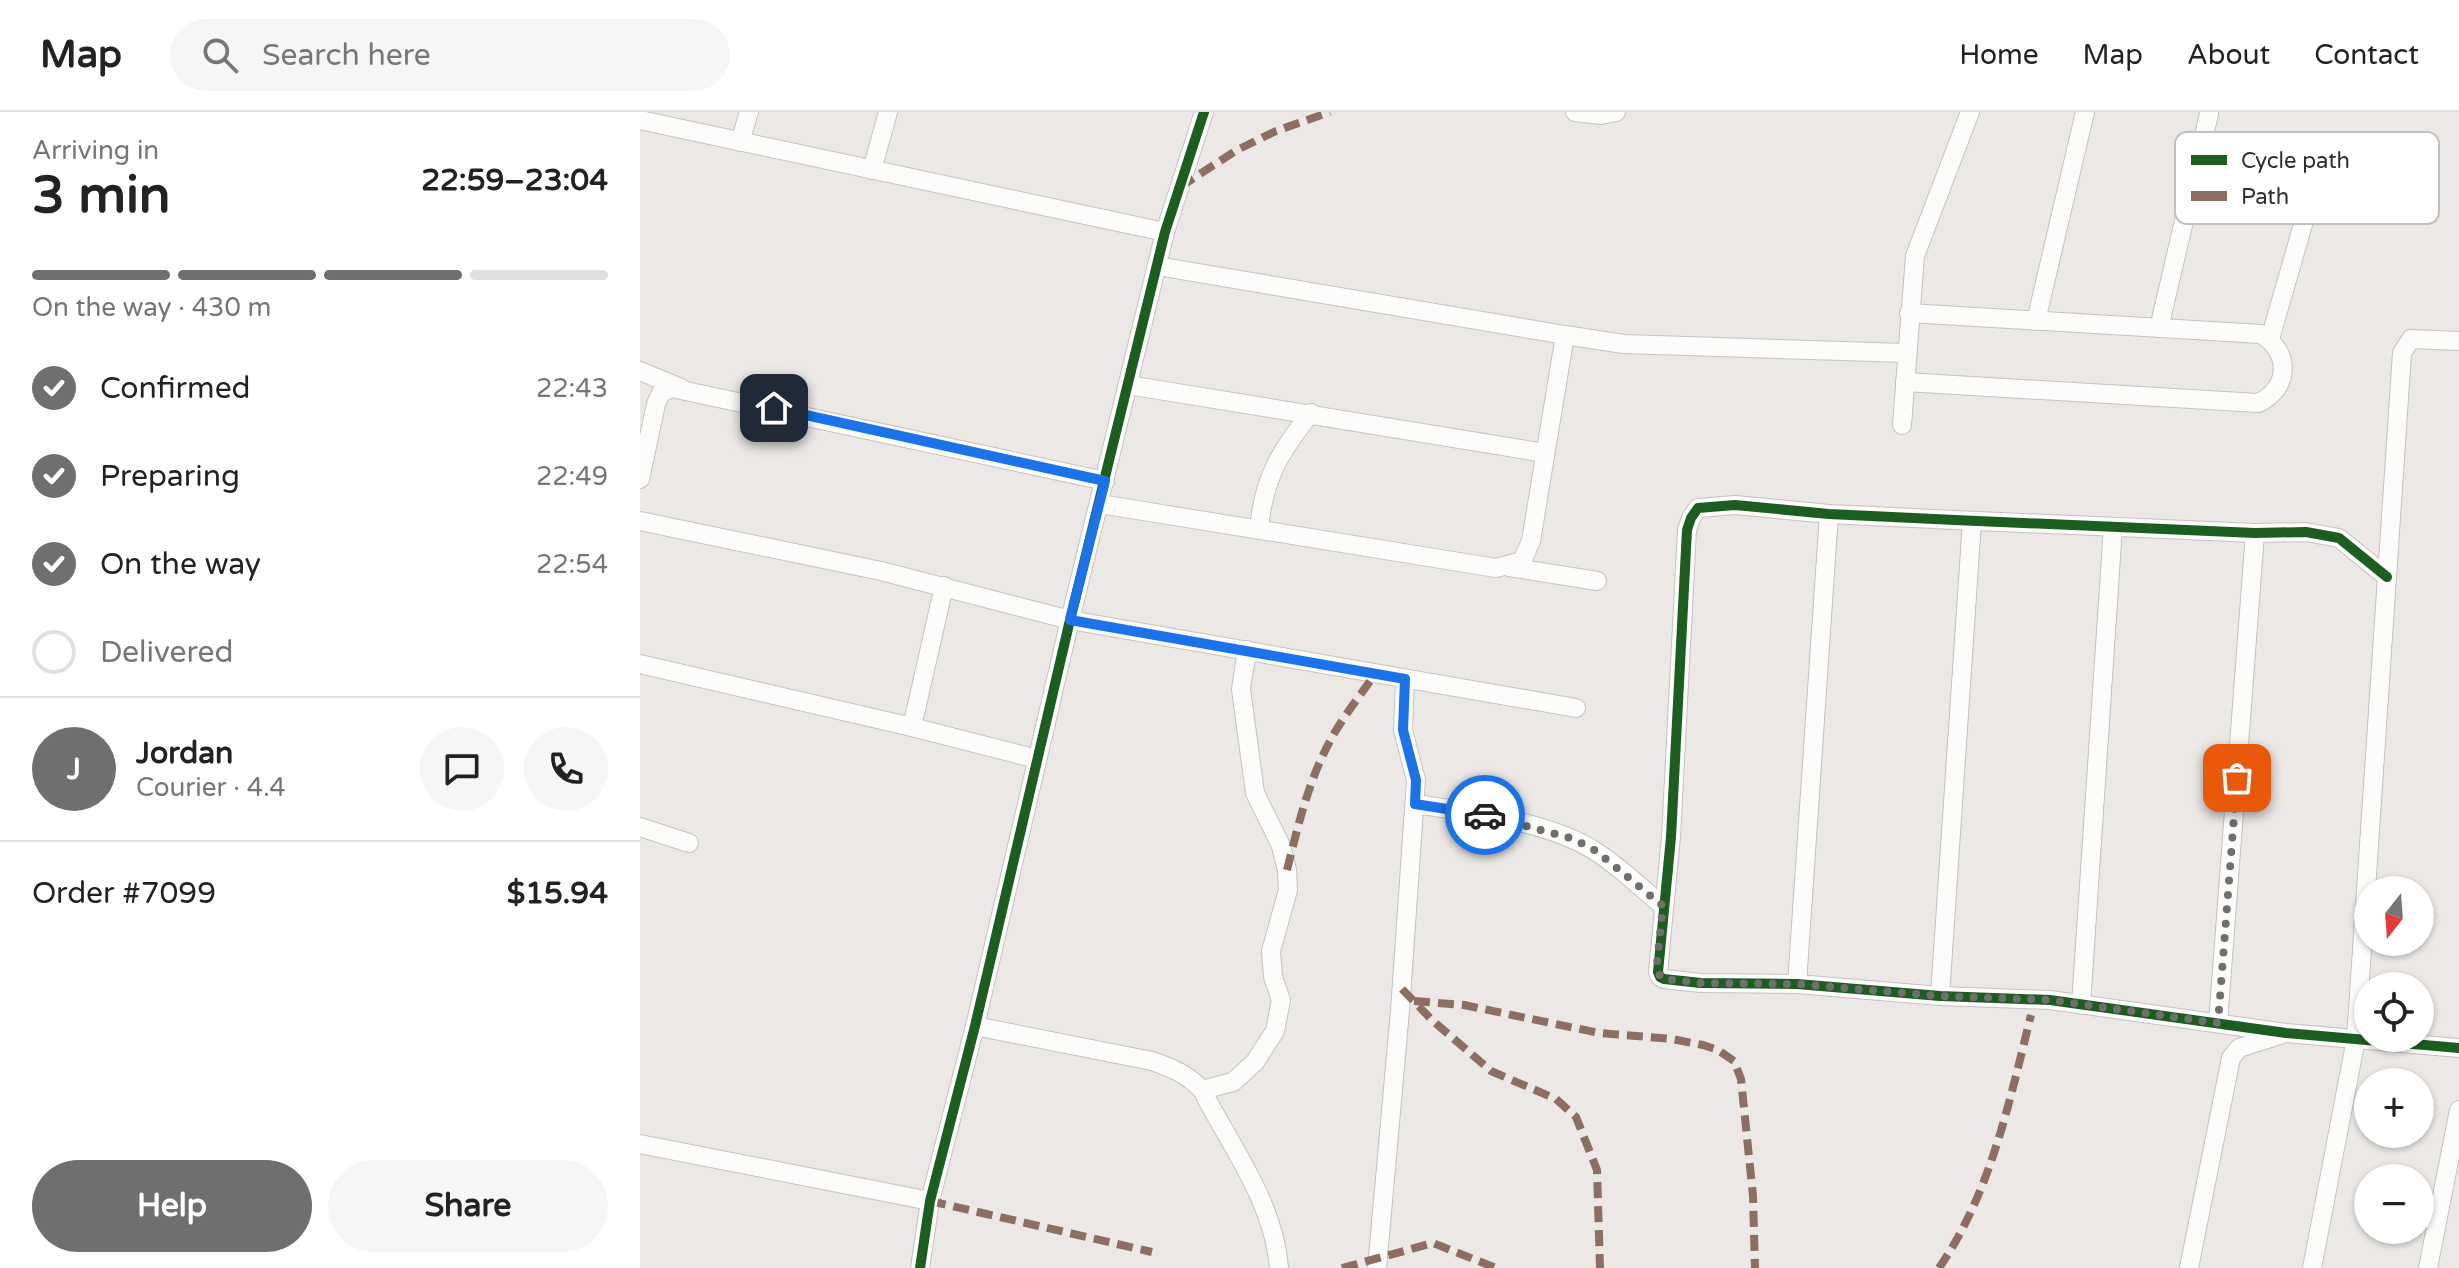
<!DOCTYPE html>
<meta charset="utf-8">
<style>
:root{--surface:#fff;--page:#f6f6f6;--text:#222;--muted:#767676;--line:#e0e0e0;--accent:#706f6e}
body{margin:0;font-family:"Varela Round",sans-serif;background:var(--page);color:var(--text);height:100vh;display:flex;flex-direction:column;font-size:30px;white-space:nowrap}
*{box-sizing:border-box;margin:0}
p{font-size:26px;color:var(--muted)}
.icon{flex:none;width:44px;height:44px;fill:none;stroke:currentColor;stroke-width:2;stroke-linecap:round;stroke-linejoin:round}
.map{position:relative;flex:1;overflow:hidden}
.details{display:flex;flex-direction:column;background:var(--surface);width:640px}
.details>*{flex:none}
.needle{width:52px;rotate:197deg}
.fabs{position:absolute;left:1714px;top:764px;display:grid;gap:16px}
.fabs a{display:grid;place-items:center;width:80px;height:80px;border-radius:50%;background:var(--surface);box-shadow:0 2px 6px #0004;font-size:40px}
.pin{position:absolute;display:grid;place-items:center;width:68px;height:68px;color:#fff;margin:-34px;border-radius:16px;box-shadow:0 4px 12px #0006}
.courier{position:absolute;display:grid;place-items:center;width:80px;height:80px;margin:-40px;border:6px solid #1a73e8;border-radius:50%;background:#fff;color:#222;box-shadow:0 2px 10px #0007}
.headline em{font-style:normal;font-weight:700}
.headline div{display:flex;flex-direction:column-reverse}
.headline{display:flex;align-items:center;justify-content:space-between;height:136px;padding:0 32px}
h1{font-size:52px;font-weight:700;line-height:60px}
.bar{display:grid;grid-template-columns:repeat(4,1fr);gap:12px 8px;align-content:center;height:96px;padding:0 32px}
.bar i{height:10px;border-radius:6px;background:var(--line)}
.bar .selected{background:var(--accent)}
.bar p{grid-column:span 4}
.line{display:flex;align-items:center;gap:20px;padding:0 32px;border-top:2px solid var(--line)}
.line div{flex:1}
.round{display:grid;place-items:center;flex:none;width:84px;height:84px;border-radius:42px;background:var(--page)}
ol{padding:0 32px;list-style:none}
li{display:flex;align-items:center;gap:24px;height:88px}
li p{margin-inline-start:auto}
li .icon{padding:8px;border-radius:50%;background:var(--accent);color:#fff;stroke-width:4}
li:last-child{color:var(--muted)}
li i{width:44px;height:44px;border:4px solid var(--line);border-radius:50%}
.button{display:flex;gap:16px;margin-top:auto;padding:16px 32px}
.button a{flex:1;height:92px;border-radius:48px;background:var(--accent);color:#fff;font-size:32px;font-weight:700;line-height:92px;text-align:center}
.button a+a{background:var(--page);color:var(--text)}
header{display:flex;align-items:center;gap:48px;box-sizing:border-box;height:112px;padding:0 40px;background:var(--surface);border-bottom:2px solid var(--line)}
header strong{font-size:38px}
nav{display:flex;gap:44px;margin-inline-start:auto;font-size:28px}
.search{width:560px;height:72px;background:var(--page);display:flex;align-items:center;gap:20px;box-sizing:border-box;padding:0 28px;border-radius:44px;color:var(--muted);font-size:30px}
main{display:flex;flex:1;min-height:0}
.map>svg:first-child{display:block}
.lines{fill:none;stroke-linecap:round;stroke-linejoin:round}
.minor-casing{stroke:#c4c3c3;stroke-width:20}
.minor{stroke:#fcfcfb;stroke-width:18}
.quiet{stroke:#8d6e63;stroke-width:8;stroke-dasharray:16 8;stroke-linecap:butt}
.cycleway-casing{stroke:#fff;stroke-width:15}
.cycleway{stroke:#1b5e20;stroke-width:10}
.done{stroke:#706f6e;stroke-width:8;stroke-dasharray:0 14.4}
.route{stroke:#1a73e8;stroke-width:10}
.key{fill:#fff;stroke:#c0c0c0;stroke-width:2}
.key-label{font-size:22px;fill:#2e2e2e}
</style>
<header>
<strong>Map</strong>
<div class="search"><svg class="icon" aria-label="search" viewBox="0 0 24 24"><circle cx="10" cy="10" r="6"/><path d="M15 15l6 6"/></svg>Search here</div>
<nav><a>Home</a><a>Map</a><a>About</a><a>Contact</a></nav>
</header>
<main>
<section class="details">
<div class="headline"><div><h1>3 min</h1><p>Arriving in</p></div><em>22:59–23:04</em></div>
<div class="bar"><i class="selected"></i><i class="selected"></i><i class="selected"></i><i></i><p>On the way · 430 m</p></div>
<ol>
<li><svg class="icon" aria-label="check" viewBox="0 0 24 24"><path d="M5 12l5 5 9-10"/></svg>Confirmed<p>22:43</p></li>
<li><svg class="icon" aria-label="check" viewBox="0 0 24 24"><path d="M5 12l5 5 9-10"/></svg>Preparing<p>22:49</p></li>
<li><svg class="icon" aria-label="check" viewBox="0 0 24 24"><path d="M5 12l5 5 9-10"/></svg>On the way<p>22:54</p></li>
<li><i></i>Delivered</li>
</ol>
<div class="line" style="height:144px"><b class="round" style="background:var(--accent);color:#fff">J</b><div><b>Jordan</b><p>Courier · 4.4</p></div><a class="round"><svg class="icon" aria-label="chat" viewBox="0 0 24 24"><path d="M4 5h16v11H9l-5 4z"/></svg></a><a class="round"><svg class="icon" aria-label="phone" viewBox="0 0 24 24"><path d="M5 4h4l2 5-3 2q2 4 5 5l2-3 5 2v4C11 20 4 13 5 4z"/></svg></a></div>
<div class="line" style="height:104px"><div>Order #7099</div><b>$15.94</b></div>
<div class="button"><a>Help</a><a>Share</a></div>
</section>
<div class="map">
<svg width="1819" height="1156" viewBox="0 0 1819 1156">
<rect width="100%" height="100%" fill="#ebe8e5"/>
<g class="lines">
<g class="minor-casing">
<g id="minor">
<polyline points="935,0 961,3 976,0"/>
<polyline points="0,8 525,120"/>
<polyline points="100,30 109,0"/>
<polyline points="232,58 248,0"/>
<polyline points="1396,209 1445,0"/>
<polyline points="1519,216 1569,2"/>
<polyline points="925,223 984,232 1265,241"/>
<polyline points="1630,227 1687,29"/>
<polyline points="0,259 41,276"/>
<path d="M1265,270L1618,291C1650,277 1651,240 1621,222L1269,201"/>
<polyline points="488,273 905,341"/>
<polyline points="1262,313 1275,144 1330,0"/>
<polyline points="0,367 16,292 21,281 32,276 465,369"/>
<polyline points="460,392 856,456 882,449 891,429 925,223 517,154"/>
<polyline points="0,409 241,459 430,508 936,596"/>
<path d="M619,416C624,366 640,339 671,301"/>
<polyline points="869,455 957,469"/>
<polyline points="1747,465 1699,426 1666,420 1615,421 1315,408 1189,402 1095,393 1058,396 1051,406 1047,418 1031,725 1018,860 1020,865 1024,867 1061,871 1157,872 1300,884 1410,888 1646,921 1819,936"/>
<polyline points="0,552 272,615 397,647"/>
<polyline points="272,615 304,474"/>
<path d="M775,692C829,700 908,709 955,739C979,754 1001,776 1023,794"/>
<polyline points="0,715 49,731"/>
<polyline points="1157,872 1189,402"/>
<polyline points="1300,884 1332,409"/>
<polyline points="1441,893 1473,415"/>
<polyline points="1578,911 1615,421"/>
<path d="M335,914L512,949C532,956 547,962 562,978C591,1035 634,1090 639,1156"/>
<polyline points="562,978 593,970 615,950 635,919 641,888 633,865 631,839 648,778 647,758 641,734 615,681 601,577 607,538"/>
<polyline points="0,1032 290,1089"/>
<polyline points="280,1156 290,1089 335,914 430,508 525,120 564,0"/>
<polyline points="737,1156 760,899 776,668 763,618 765,567"/>
<polyline points="1549,1156 1591,946 1599,936 1640,923"/>
<polyline points="1672,1156 1716,927 1762,241 1771,227 1819,229"/>
<polyline points="1788,1156 1819,998"/>
</g>
</g>
<use href="#minor" class="minor"/>
<g class="quiet">
<polyline points="540,75 597,38 636,19 690,0"/>
<path d="M647,758C658,714 668,670 690,629C702,606 720,584 735,562"/>
<polyline points="762,877 792,908 851,959 916,987 936,1005 957,1058 960,1156"/>
<polyline points="774,889 824,893 959,921 1032,927 1063,933 1078,938 1094,949 1101,967 1113,1084 1115,1156"/>
<polyline points="290,1089 512,1140"/>
<polyline points="702,1156 793,1131 856,1156"/>
<path d="M1299,1156C1351,1080 1369,991 1391,903"/>
</g>
<g class="cycleway-casing">
<g id="cycleway">
<polyline points="1747,465 1699,426 1666,420 1615,421 1315,408 1189,402 1095,393 1058,396 1051,406 1047,418 1031,725 1018,860 1020,865 1024,867 1061,871 1157,872 1300,884 1410,888 1646,921 1819,936"/>
<polyline points="280,1156 290,1089 335,914 430,508 525,120 564,0"/>
</g>
</g>
<use href="#cycleway" class="cycleway"/>
</g>
<g class="lines">
<polyline class="done" points="845,703 934,727 956,739 1023,794 1017,851 1020,865 1024,867 1061,871 1157,872 1300,884 1410,888 1578,911 1597,666"/>
<polyline class="route" points="134,296 465,369 430,508 765,567 763,618 776,668 775,692 845,703"/>
</g>
<rect x="1535" y="20" width="264" height="92" rx="12" class="key"/>
<rect x="1551" y="43" width="36" height="10" fill="#1b5e20"/>
<rect x="1551" y="79" width="36" height="10" fill="#8d6e63"/>
<g class="key-label">
<text x="1601" y="56">Cycle path</text>
<text x="1601" y="92">Path</text>
</g>
</svg>
<div class="fabs">
<a><svg class="needle" viewBox="-14 -14 28 28"><path d="M0-13l5 13h-10z" fill="#e53935"/><path d="M0 13l5-13h-10z" fill="#767676"/></svg></a>
<a><svg class="icon" aria-label="locate" viewBox="0 0 24 24"><circle cx="12" cy="12" r="6"/><path d="M12 2v4M12 18v4M2 12h4M18 12h4"/></svg></a>
<a>+</a>
<a>−</a>
</div>
<div class="pin" style="left:1597px;top:666px;background:#ea580c"><svg class="icon" aria-label="bag" viewBox="0 0 24 24"><path d="M5 8h14l-1 12H6zM9 8a3 3 0 0 1 6 0"/></svg></div>
<div class="pin" style="left:134px;top:296px;background:#1f2937"><svg class="icon" aria-label="home" viewBox="0 0 24 24"><path d="M3 11l9-7 9 7M6 9v11h12V9"/></svg></div>
<div class="courier" style="left:845px;top:703px"><svg class="icon" aria-label="car" viewBox="0 0 24 24"><path d="M5 17H2v-5l4-1 3-4h7l3 4 3 1v5h-3M9 17h6M6 11h13"/><circle cx="7" cy="17" r="2"/><circle cx="17" cy="17" r="2"/></svg></div>
</div>
</main>
